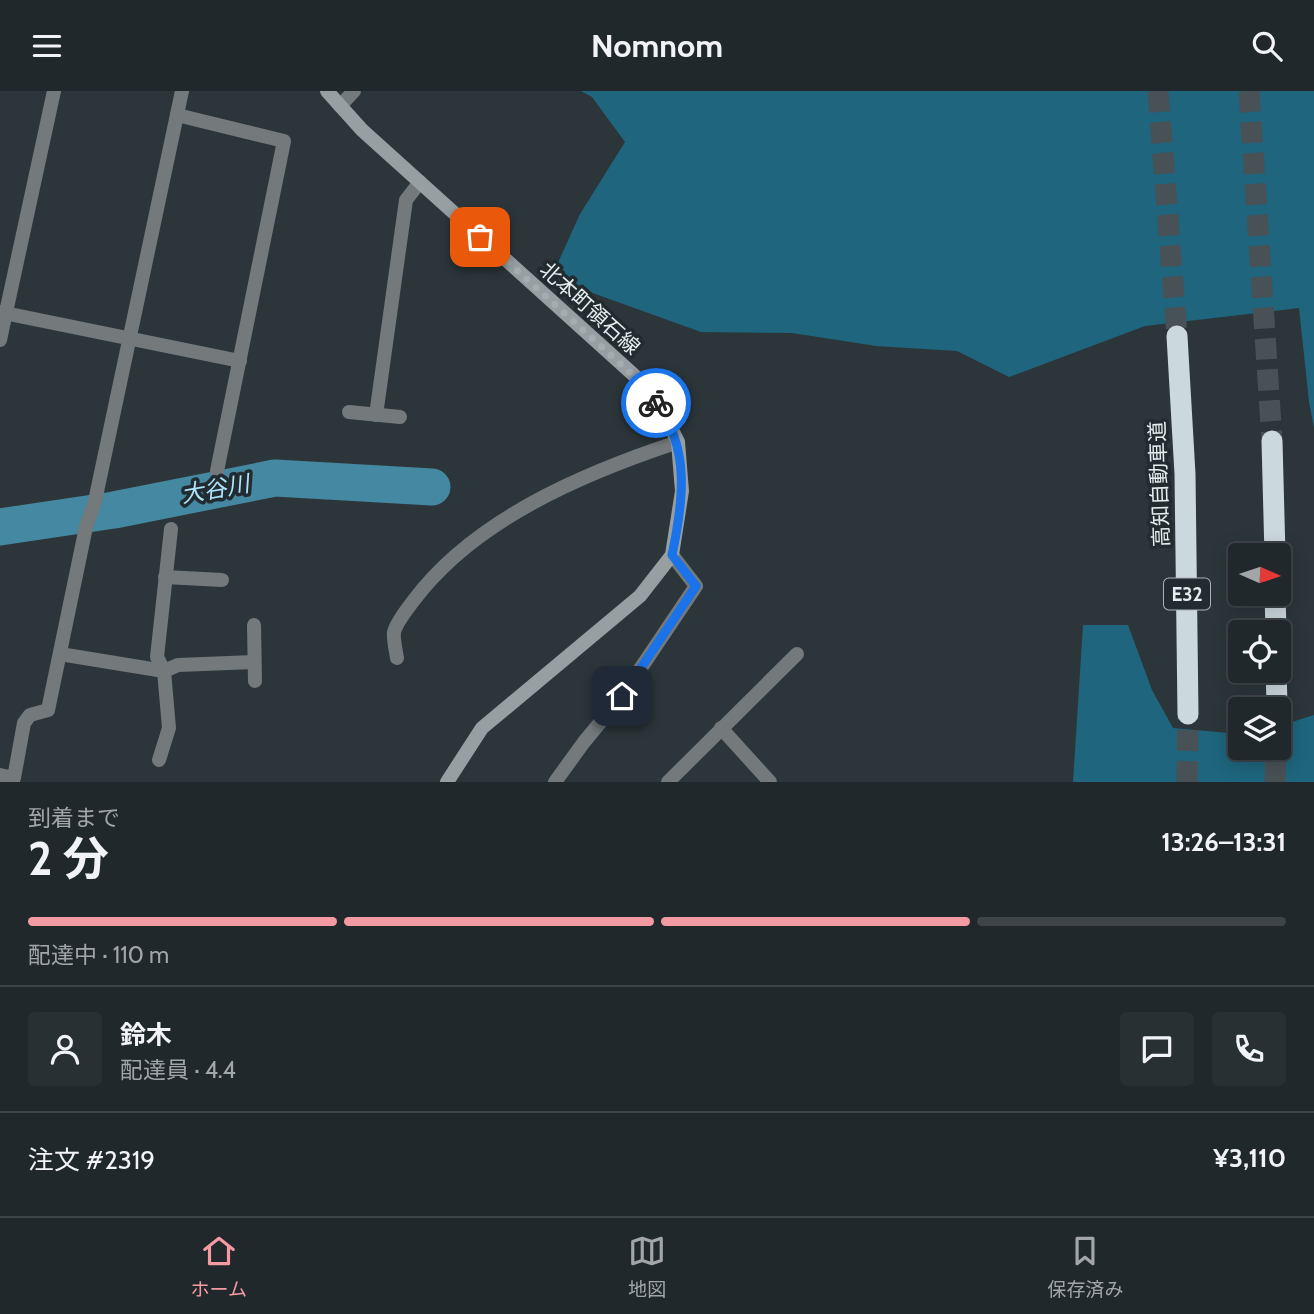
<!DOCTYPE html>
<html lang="ja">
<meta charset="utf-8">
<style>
:root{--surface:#21282c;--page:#293034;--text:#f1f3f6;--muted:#a2a6a9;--line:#3e4448;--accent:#f49aa2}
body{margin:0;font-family:Cabin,"Noto Sans JP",sans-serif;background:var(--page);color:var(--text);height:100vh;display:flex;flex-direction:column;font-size:26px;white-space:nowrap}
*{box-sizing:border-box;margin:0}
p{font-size:23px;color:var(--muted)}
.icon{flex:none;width:38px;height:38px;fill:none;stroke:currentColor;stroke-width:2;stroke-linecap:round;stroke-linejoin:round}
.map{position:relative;height:691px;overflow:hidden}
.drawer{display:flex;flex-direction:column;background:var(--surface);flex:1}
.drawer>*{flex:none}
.needle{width:46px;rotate:93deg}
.fabs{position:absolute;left:1228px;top:452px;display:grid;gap:14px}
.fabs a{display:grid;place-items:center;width:63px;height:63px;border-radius:7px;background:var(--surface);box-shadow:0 4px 18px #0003,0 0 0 2px var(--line);font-size:35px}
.pin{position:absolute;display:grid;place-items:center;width:60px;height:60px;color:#fff;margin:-30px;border-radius:14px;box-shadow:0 4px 10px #0006}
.courier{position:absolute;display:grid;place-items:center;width:70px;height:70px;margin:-35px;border:5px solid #1a73e8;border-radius:50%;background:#fff;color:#222;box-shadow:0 2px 9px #0007}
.headline em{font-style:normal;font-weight:700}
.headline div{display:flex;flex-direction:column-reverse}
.headline{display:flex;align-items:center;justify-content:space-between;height:119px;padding:0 28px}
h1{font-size:46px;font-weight:700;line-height:52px}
.bar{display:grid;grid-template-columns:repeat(4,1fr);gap:10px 7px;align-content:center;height:84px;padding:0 28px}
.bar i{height:9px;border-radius:5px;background:var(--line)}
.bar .selected{background:var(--accent)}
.bar p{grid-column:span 4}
.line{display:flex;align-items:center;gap:18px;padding:0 28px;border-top:2px solid var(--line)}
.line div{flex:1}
.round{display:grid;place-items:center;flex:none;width:74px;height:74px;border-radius:7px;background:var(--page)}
header{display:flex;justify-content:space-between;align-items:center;height:91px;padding:0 28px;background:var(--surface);font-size:32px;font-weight:700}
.tabs{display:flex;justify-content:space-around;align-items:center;height:98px;border-top:2px solid var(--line);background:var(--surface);font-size:19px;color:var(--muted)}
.tabs a{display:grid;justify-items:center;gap:4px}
.tabs .selected{color:var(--accent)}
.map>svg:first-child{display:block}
.forest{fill:#1e657d}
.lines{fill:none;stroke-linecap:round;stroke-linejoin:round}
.river{stroke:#4588a1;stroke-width:37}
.motorway-tunnel{stroke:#485155;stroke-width:21;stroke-dasharray:21 10;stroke-linecap:butt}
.minor{stroke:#74797b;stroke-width:14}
.secondary{stroke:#979fa3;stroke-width:14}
.motorway{stroke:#cbd8dd;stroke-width:21}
.done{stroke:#a5adb0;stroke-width:7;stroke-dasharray:0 12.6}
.route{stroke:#1a73e8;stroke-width:9}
.labels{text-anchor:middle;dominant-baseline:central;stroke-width:7;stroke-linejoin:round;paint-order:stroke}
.shield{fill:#222c30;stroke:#abb3b6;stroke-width:2}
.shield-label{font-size:19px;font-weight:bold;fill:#e6edef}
.street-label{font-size:21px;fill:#e6edef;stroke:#222c30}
.water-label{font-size:23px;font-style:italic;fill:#ade4fb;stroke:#222c30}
</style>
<header><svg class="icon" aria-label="menu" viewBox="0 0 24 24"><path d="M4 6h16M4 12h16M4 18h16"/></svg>Nomnom<svg class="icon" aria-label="search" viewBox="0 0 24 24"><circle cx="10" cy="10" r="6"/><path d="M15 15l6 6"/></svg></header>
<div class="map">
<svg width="1314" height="691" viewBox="0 0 1314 691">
<rect width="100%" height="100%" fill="#2c363a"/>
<g class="forest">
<polygon points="581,0 1314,0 1314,337 1309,311 1299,217 1145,235 1009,286 957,260 876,255 792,242 701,241 551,187 580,123 625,51 592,6"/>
<polygon points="1083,534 1128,534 1152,599 1173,637 1229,642 1241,640 1241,656 1279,656 1279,635 1314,624 1314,691 1073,691"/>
</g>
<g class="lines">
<polyline class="river" points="0,436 114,419 275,387 432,396"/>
<g class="motorway-tunnel">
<polyline points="1158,0 1177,245"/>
<polyline points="1249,0 1272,350"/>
<polyline points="1187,691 1188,623"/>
<polyline points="1275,691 1276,656"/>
</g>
<g class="minor">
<polyline points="340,15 354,0"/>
<polyline points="177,24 284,50 217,380"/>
<polyline points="0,221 240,270"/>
<polyline points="0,249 54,0"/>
<polyline points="349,321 400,326"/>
<polyline points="376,324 406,109 420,91"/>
<polyline points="171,438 157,566 164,580 178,574 254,571"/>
<polyline points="165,486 222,489"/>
<polyline points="254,534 255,590"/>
<polyline points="60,563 164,580 169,637 159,669"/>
<path d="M397,567C396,560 393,548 394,541C397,530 408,517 414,509C475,428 584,382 678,351"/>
<polyline points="721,637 770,691"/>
<polyline points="0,684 14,687 24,632 30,624 48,619 86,436 95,410 182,0"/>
<polyline points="555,691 584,651 622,605 696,495 672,464"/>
<polyline points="668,691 797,563"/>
</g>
<polyline class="secondary" points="327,0 362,39 636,286 664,322 678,351 682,400 672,464 640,505 482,637 447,691"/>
<g class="motorway">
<polyline points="1177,245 1185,383 1188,623"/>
<polyline points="1272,350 1275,464"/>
<polyline points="1275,502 1276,541"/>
<polyline points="1276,579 1277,613"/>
</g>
</g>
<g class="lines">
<polyline class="done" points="480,146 635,286 656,312"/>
<path class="route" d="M622,605L696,495L672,464C683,412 691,357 656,312"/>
</g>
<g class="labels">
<rect class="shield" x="1164" y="487.5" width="46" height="31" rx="5"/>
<g class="shield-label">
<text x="1187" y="503">E32</text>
</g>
<g class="street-label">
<text transform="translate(590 217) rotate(42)">北本町領石線</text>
<text transform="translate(1159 393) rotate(-92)">高知自動車道</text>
</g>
<g class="water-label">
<text transform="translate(215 398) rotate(-10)">大谷川</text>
</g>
</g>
</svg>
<div class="fabs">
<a><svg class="needle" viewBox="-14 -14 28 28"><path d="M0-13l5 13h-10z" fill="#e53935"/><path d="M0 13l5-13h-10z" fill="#a2a6a9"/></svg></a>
<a><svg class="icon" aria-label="locate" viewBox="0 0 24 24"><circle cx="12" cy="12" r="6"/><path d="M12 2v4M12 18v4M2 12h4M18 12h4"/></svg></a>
<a><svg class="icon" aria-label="layers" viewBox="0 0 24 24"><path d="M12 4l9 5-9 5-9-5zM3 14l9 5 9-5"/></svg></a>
</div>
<div class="pin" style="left:480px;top:146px;background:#ea580c"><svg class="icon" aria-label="bag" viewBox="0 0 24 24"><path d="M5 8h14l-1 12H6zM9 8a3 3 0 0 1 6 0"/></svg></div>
<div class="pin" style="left:622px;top:605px;background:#1f2937"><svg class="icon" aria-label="home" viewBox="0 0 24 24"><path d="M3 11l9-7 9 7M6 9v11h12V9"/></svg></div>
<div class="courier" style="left:656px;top:312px"><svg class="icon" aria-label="bike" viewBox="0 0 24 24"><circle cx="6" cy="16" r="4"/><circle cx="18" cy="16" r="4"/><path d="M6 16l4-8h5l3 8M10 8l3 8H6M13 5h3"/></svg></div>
</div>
<section class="drawer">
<div class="headline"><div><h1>2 分</h1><p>到着まで</p></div><em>13:26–13:31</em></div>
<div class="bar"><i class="selected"></i><i class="selected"></i><i class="selected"></i><i></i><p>配達中 · 110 m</p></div>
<div class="line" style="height:126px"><a class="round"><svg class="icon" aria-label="person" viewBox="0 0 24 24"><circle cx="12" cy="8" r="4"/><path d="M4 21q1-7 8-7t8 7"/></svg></a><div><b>鈴木</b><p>配達員 · 4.4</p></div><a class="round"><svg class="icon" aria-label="chat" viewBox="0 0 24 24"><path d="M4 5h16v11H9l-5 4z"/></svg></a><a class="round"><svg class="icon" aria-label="phone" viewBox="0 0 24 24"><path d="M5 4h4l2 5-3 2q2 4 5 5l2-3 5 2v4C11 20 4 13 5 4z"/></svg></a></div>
<div class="line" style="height:91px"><div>注文 #2319</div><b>¥3,110</b></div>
</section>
<nav class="tabs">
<a class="selected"><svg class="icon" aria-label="home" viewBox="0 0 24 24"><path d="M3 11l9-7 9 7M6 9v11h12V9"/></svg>ホーム</a>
<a><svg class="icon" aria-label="map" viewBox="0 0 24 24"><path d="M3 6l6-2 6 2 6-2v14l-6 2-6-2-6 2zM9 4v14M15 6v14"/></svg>地図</a>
<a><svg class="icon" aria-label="saved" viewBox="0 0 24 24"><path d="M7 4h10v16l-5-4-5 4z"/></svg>保存済み</a>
</nav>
